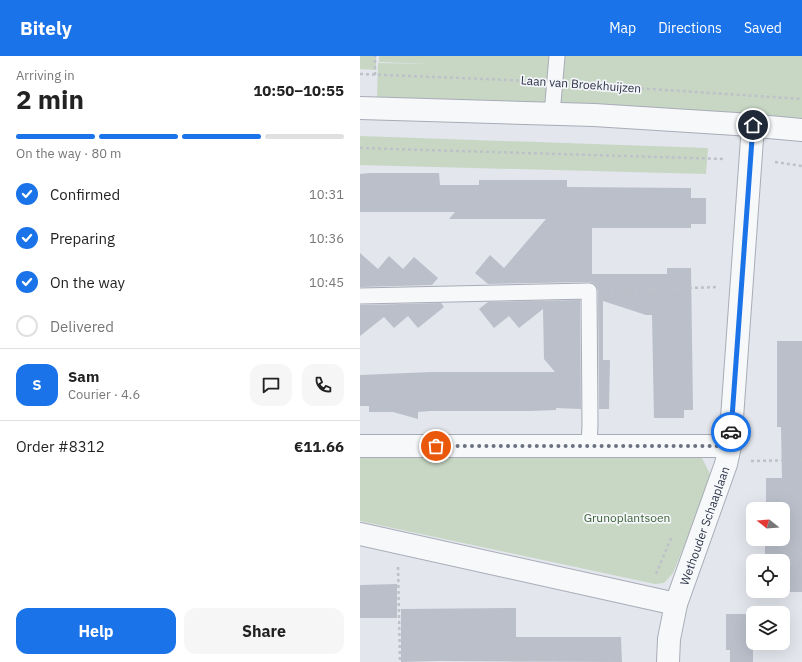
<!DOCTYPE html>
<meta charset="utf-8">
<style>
:root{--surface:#fff;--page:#f6f6f6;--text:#222;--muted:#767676;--line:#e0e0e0;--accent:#1a73e8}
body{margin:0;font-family:"IBM Plex Sans",sans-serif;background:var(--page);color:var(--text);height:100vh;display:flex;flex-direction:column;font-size:15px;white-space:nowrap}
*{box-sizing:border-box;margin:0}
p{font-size:13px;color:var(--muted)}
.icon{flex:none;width:22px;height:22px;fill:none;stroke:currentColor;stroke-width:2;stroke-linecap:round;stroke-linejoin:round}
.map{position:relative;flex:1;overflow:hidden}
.side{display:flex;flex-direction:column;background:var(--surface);width:360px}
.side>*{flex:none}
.needle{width:26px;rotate:287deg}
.tools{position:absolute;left:386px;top:446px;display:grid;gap:8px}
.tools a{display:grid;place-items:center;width:44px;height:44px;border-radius:8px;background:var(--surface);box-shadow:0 4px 16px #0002;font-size:20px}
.pin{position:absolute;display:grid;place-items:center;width:34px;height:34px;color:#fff;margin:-17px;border:2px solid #fff;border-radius:50%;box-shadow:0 1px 4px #0007}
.courier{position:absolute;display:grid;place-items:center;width:40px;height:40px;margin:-20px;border:3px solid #1a73e8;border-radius:50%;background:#fff;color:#222;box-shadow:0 1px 5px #0007}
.summary em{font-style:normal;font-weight:700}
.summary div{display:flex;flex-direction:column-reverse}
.summary{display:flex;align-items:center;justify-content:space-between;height:68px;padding:0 16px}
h1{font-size:26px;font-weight:700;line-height:30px}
.bar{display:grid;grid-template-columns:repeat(4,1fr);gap:6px 4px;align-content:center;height:48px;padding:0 16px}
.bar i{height:5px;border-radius:3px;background:var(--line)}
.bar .current{background:var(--accent)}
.bar p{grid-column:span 4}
.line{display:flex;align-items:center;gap:10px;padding:0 16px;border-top:1px solid var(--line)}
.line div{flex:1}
.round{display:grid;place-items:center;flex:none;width:42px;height:42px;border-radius:12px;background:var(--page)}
ol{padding:0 16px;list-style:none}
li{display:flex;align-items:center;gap:12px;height:44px}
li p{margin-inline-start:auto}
li .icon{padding:4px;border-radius:50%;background:var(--accent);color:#fff;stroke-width:4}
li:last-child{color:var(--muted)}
li i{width:22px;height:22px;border:2px solid var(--line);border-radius:50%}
.primary-button{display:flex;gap:8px;margin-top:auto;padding:8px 16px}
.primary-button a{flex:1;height:46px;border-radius:12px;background:var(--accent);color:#fff;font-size:16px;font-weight:700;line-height:46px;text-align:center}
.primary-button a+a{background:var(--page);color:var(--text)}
header{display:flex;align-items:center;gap:24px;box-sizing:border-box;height:56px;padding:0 20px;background:var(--accent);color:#fff}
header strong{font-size:19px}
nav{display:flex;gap:22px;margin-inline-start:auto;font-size:14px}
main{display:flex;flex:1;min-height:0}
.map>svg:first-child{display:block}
.green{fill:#c7d7c4}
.building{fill:#babfca}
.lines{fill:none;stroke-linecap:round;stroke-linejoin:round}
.service-casing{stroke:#a8acb7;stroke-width:17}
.minor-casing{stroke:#a8acb7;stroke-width:24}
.path{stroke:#bec1c8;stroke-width:2.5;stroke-dasharray:3 3;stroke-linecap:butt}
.service{stroke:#f7f8fa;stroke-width:15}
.minor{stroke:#f7f8fa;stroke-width:22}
.done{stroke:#6b7180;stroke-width:4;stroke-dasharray:0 7.2}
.route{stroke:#1a73e8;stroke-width:5}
.labels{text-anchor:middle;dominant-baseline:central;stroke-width:3.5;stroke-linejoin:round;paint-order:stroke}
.street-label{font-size:12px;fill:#2a3246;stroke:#f4f5f9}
.park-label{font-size:12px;fill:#3b6336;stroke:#f4f5f9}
</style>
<header>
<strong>Bitely</strong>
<nav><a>Map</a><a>Directions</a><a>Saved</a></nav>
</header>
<main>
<section class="side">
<div class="summary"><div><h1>2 min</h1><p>Arriving in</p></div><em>10:50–10:55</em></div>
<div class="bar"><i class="current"></i><i class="current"></i><i class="current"></i><i></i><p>On the way · 80 m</p></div>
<ol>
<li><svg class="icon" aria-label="check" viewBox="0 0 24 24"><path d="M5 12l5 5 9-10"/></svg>Confirmed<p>10:31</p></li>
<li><svg class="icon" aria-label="check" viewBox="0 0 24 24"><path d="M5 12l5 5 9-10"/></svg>Preparing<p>10:36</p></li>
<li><svg class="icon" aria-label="check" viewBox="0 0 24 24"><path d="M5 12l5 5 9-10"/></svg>On the way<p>10:45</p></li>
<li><i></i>Delivered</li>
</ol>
<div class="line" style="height:72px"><b class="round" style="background:var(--accent);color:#fff">S</b><div><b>Sam</b><p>Courier · 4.6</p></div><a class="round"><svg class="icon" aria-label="chat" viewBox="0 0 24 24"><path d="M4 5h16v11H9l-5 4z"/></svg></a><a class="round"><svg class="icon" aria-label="phone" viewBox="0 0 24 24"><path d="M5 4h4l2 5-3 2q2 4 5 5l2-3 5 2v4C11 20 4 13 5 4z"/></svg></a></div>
<div class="line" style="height:52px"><div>Order #8312</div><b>€11.66</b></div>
<div class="primary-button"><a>Help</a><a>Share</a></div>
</section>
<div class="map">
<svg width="442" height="606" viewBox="0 0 442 606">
<rect width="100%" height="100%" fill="#e3e6ec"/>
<g class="green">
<polygon points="0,0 16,0 16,14 0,13"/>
<polygon points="19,0 442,0 442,62 17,41 18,7 68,8 19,6"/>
<polygon points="0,80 348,92 346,118 0,109"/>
<polygon points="0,400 341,400 352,422 313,517 304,527 295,528 0,465"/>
</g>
<g class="building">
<polygon points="10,117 79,117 80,129 119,129 119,124 207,124 207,131 331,132 331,142 346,142 346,168 331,168 331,172 232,172 232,218 307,218 307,212 331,212 333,354 324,354 324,362 294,362 292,259 286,259 243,245 243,304 250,304 249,353 239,353 238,235 236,230 233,227 229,226 128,228 115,217 130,199 144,212 186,163 89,163 95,156 0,156 0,118"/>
<polygon points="0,197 18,213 29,200 43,213 54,201 78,222 72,229 0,231"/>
<polygon points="220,244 221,353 196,352 196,354 170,355 70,355 58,356 58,363 33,356 9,356 9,350 0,350 0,319 72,316 195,316 184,303 183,253 159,272 149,260 134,272 119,253 128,246"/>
<polygon points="81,247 84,251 58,272 48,260 34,272 24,261 0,280 0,249"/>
<polygon points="417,285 442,285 442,536 409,536 423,535 423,505 405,505 405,483 423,483 423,453 406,453 406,422 422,422 421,371 417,371"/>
<polygon points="37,528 37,562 0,562 0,529"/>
<polygon points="156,552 156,581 261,581 262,606 79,605 41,606 41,553"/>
<polygon points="366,558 393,558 393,606 370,606 370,594 366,594"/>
</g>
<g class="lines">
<g class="service-casing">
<g id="service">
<polyline points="192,58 197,0"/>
<polyline points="0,240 229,235 230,369 229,389"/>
</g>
</g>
<g class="minor-casing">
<g id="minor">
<polyline points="0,52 234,59 376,68 442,74"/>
<polyline points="0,390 370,390"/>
<polyline points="0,478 316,548"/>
<path id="s1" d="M308,606L309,583L316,548L366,408L370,390L393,69"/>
</g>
</g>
<g class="path">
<polyline points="0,18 174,25"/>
<polyline points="15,19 15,0"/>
<polyline points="215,28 442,43"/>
<polyline points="0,92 364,103 364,104"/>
<polyline points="415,106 442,110"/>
<polyline points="251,235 358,231"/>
<polyline points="391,405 442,404"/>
<polyline points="38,511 40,606"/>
<polyline points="296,518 312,480"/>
</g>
<use href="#service" class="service"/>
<use href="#minor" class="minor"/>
</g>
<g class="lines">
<polyline class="done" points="76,390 370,390 371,376"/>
<polyline class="route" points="371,376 393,69"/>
</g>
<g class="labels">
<g class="street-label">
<text transform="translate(221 28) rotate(4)">Laan van Broekhuijzen</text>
<text stroke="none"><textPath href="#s1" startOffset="142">Wethouder Schaaplaan</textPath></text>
</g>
<g class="park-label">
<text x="267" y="461">Grunoplantsoen</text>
</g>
</g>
</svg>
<div class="tools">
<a><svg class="needle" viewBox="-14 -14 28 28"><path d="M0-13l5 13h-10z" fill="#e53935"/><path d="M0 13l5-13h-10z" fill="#767676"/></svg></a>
<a><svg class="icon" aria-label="locate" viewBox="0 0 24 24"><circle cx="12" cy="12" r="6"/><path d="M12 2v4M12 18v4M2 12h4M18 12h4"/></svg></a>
<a><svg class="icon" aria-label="layers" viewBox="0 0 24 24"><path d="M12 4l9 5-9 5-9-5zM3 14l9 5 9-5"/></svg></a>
</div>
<div class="pin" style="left:76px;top:390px;background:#ea580c"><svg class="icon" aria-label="bag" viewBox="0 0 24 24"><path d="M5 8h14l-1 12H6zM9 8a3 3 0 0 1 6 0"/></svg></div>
<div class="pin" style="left:393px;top:69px;background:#1f2937"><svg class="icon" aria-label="home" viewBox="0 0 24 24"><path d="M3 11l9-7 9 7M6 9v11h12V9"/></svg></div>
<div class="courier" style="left:371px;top:376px"><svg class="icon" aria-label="car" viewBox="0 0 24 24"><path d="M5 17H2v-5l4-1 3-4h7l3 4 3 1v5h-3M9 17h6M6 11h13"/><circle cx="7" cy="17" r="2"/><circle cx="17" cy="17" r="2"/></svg></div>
</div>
</main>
